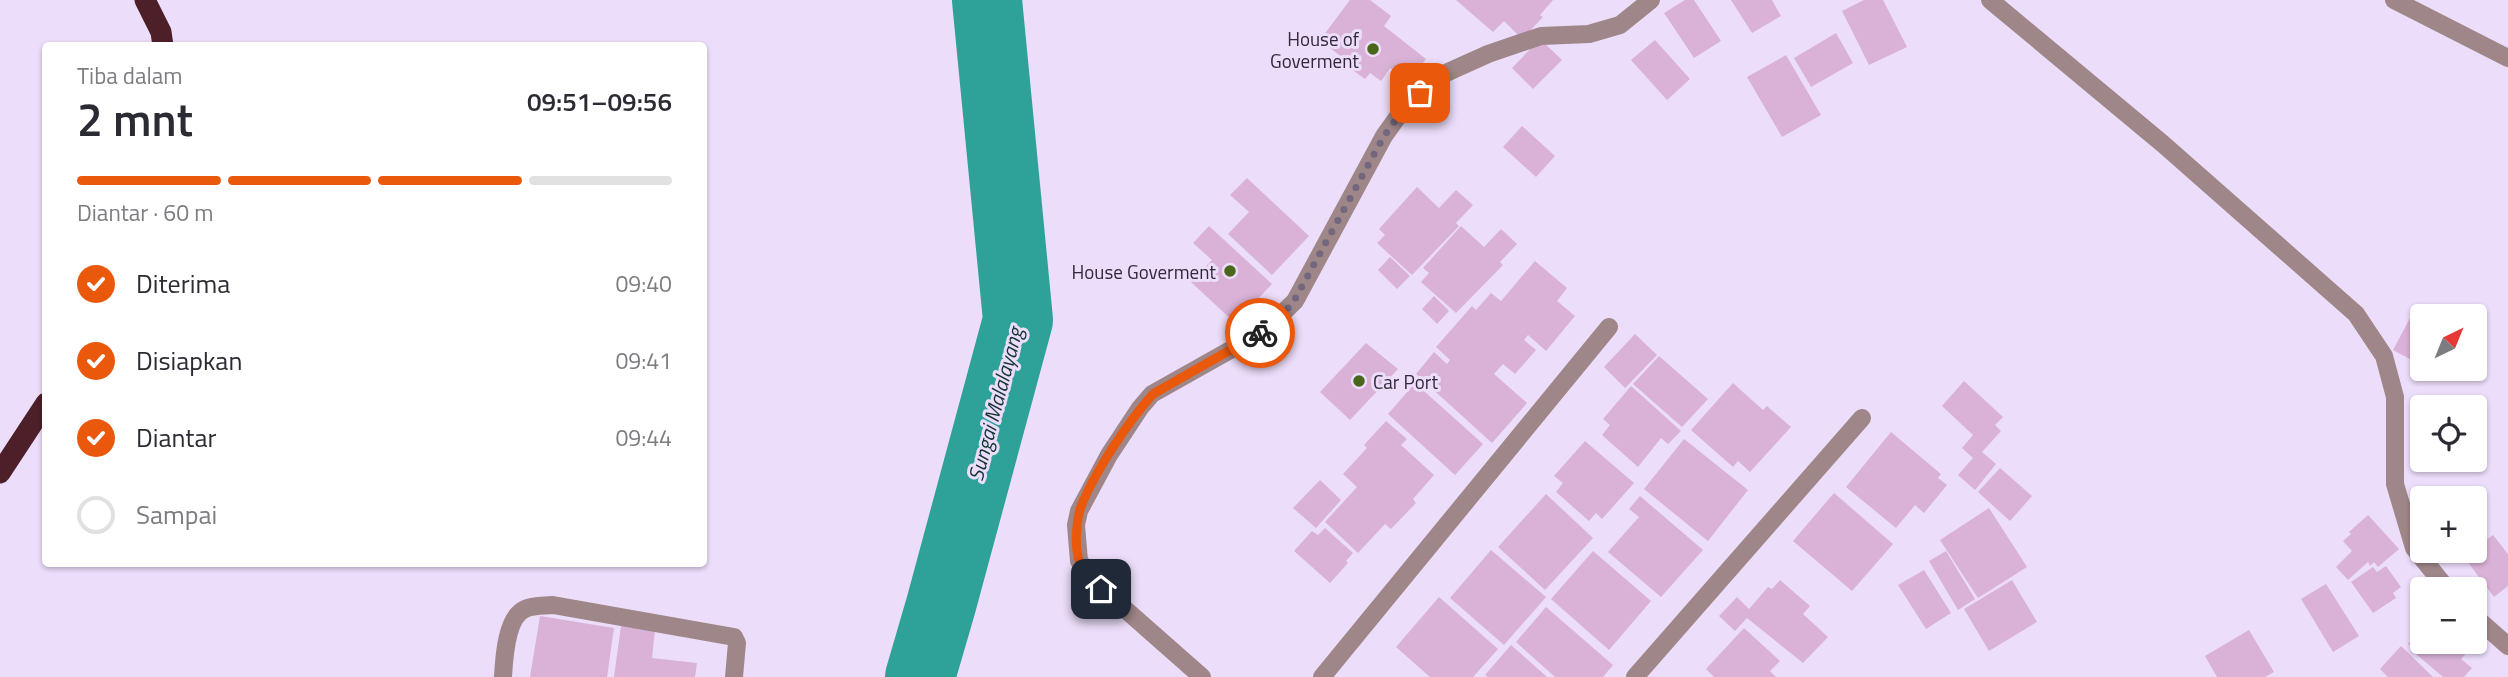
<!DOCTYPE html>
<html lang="id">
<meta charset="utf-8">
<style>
:root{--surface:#fff;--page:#f2f2f3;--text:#2b2b33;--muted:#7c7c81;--line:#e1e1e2;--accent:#ea580c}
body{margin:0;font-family:"Titillium Web",sans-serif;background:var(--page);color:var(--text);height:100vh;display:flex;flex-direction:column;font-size:26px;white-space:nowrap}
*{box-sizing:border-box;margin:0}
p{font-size:23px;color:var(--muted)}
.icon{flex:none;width:38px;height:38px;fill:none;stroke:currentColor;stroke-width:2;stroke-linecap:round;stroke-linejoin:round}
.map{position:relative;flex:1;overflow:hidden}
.side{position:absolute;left:42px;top:42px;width:665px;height:525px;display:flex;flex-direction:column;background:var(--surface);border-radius:7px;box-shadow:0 2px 5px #0004}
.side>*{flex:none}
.needle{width:46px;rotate:43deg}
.fabs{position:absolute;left:2410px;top:304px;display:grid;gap:14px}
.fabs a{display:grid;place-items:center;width:77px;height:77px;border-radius:7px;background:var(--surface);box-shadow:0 2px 5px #0004;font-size:35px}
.pin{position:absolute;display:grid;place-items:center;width:60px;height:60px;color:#fff;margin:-30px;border-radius:14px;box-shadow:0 4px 10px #0006}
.courier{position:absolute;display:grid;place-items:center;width:70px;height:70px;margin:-35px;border:5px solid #ea580c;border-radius:50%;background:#fff;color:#222;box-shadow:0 2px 9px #0007}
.summary em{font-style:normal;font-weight:600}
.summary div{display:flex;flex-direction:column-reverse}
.summary{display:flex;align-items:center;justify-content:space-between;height:119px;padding:0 35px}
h1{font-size:46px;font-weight:600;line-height:52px}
.bar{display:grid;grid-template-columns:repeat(4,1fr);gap:10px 7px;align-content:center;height:84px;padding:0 35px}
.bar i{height:9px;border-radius:5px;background:var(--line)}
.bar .selected{background:var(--accent)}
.bar p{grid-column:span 4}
ol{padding:0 35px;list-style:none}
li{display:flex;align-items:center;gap:21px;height:77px}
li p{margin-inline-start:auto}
li .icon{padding:7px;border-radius:50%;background:var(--accent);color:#fff;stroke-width:4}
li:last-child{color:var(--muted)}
li i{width:38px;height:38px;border:4px solid var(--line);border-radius:50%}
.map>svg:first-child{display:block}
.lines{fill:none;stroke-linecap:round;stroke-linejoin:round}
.river{stroke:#2ea199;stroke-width:70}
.building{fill:#dab2d8}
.minor{stroke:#9f8689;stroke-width:18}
.highway{stroke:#4c1f29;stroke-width:21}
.done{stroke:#72677d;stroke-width:7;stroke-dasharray:0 12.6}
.route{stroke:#ea580c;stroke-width:9}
.poi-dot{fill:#49661a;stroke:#ecddfa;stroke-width:2.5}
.labels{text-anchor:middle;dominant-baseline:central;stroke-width:6;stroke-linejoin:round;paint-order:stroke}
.poi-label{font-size:19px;fill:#31283a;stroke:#ecddfa;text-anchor:end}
.water-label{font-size:21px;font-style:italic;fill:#133432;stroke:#ecddfa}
</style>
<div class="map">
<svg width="2508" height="677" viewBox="0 0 2508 677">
<rect width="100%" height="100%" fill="#ecddfa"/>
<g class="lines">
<polyline class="river" points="920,677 941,605 1018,320 987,0"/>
</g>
<g class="building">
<polygon points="1350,0 1370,0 1391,16 1384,26 1426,59 1409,82 1390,68 1381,81 1370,73 1365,79 1340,61 1343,58 1320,40"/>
<polygon points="1456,0 1553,0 1540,15 1543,17 1522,39 1504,21 1493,32"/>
<polygon points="1685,0 1694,0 1721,41 1694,58 1664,13"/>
<polygon points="1731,0 1772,0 1781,16 1752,33"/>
<polygon points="1864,0 1883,0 1907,47 1869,65 1842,11"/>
<polygon points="1836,33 1853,63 1811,87 1794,58"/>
<polygon points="1540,39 1562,60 1533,89 1512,68"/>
<polygon points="1655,40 1690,79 1667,100 1631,60"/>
<polygon points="1786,55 1821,115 1782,137 1747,77"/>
<polygon points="1522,126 1555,156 1536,177 1503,147"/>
<polygon points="1247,178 1309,236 1272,275 1228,234 1249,212 1230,195"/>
<polygon points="1417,187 1439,208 1456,190 1473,205 1456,223 1459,226 1412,275 1377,243 1385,235 1379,229"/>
<polygon points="1209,226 1272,284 1235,323 1191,282 1212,260 1193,243"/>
<polygon points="1461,226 1484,247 1501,229 1517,244 1500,262 1503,265 1456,313 1421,282 1429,273 1423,268"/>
<polygon points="1390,257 1410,276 1397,289 1378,270"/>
<polygon points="1535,261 1567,288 1557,301 1575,316 1546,351 1528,335 1524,340 1536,350 1515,374 1503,364 1494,374 1527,403 1492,443 1416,374 1434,352 1447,364 1450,360 1436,347 1472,306 1476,310 1491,293 1501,301"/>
<polygon points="1434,296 1449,311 1437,324 1422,309"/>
<polygon points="2410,318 2422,324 2421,365 2393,350"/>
<polygon points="1635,334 1657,355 1625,388 1604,367"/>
<polygon points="1366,343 1398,369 1350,420 1320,392"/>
<polygon points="1659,356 1708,399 1682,427 1633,384"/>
<polygon points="1964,381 2003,417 1995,425 2001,431 1982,452 1996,464 1975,490 1958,475 1973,458 1962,448 1973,435 1942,406"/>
<polygon points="1415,383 1483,444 1455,475 1388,414"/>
<polygon points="1733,383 1763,410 1767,406 1791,427 1750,472 1738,461 1733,467 1691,430"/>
<polygon points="1631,386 1681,431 1668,444 1661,438 1638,467 1602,435 1610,425 1603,419"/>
<polygon points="1386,421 1407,439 1401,445 1434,475 1413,499 1416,503 1391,529 1385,524 1358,553 1325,522 1357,487 1343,474 1367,448 1364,445"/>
<polygon points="1891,432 1941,474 1938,478 1947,485 1924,513 1915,505 1896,528 1846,487"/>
<polygon points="1684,439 1748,490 1708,541 1644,489"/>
<polygon points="1585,441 1634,483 1602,519 1596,513 1589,521 1556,492 1563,483 1554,476"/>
<polygon points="2000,468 2032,496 2010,521 1978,492"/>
<polygon points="1320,480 1341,500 1316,528 1293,508"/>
<polygon points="1834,493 1893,544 1852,591 1793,541"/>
<polygon points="1546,494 1593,538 1545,590 1498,547"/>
<polygon points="1640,496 1703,550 1661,597 1608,552 1639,517 1629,509"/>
<polygon points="1989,508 2027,567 1978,598 1940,540"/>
<polygon points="2368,515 2399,549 2378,567 2374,562 2370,566 2368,562 2348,580 2336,567 2352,551 2343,541 2351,534 2349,532"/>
<polygon points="1325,528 1353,553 1346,561 1348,563 1330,583 1294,551 1312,531 1318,535"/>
<polygon points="2493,535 2508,554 2508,586 2494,597 2464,557 2474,551 2474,549"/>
<polygon points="1491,550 1546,597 1504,645 1450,598"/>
<polygon points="1593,551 1651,601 1609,650 1551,599"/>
<polygon points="1946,551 1975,599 1958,610 1929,561"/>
<polygon points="2386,566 2401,587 2393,593 2396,598 2373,613 2351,582 2373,567 2377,572"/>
<polygon points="1924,570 1951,613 1926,629 1898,585"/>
<polygon points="1780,580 1810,606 1803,614 1828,637 1803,663 1747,618 1735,631 1719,616 1737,597 1749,609 1768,587 1772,589"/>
<polygon points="2012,580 2037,622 1989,651 1964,609"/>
<polygon points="2326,584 2359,636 2333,652 2301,599"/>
<polygon points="1439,597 1498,649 1473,677 1430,677 1396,647"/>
<polygon points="1546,607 1613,665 1603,677 1555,677 1516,642"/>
<polygon points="540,616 614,628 607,677 530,677"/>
<polygon points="621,626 655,630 652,658 697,663 695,677 614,677"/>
<polygon points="1744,628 1780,661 1770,671 1776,677 1714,677 1706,669"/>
<polygon points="2422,628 2422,642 2474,642 2474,635 2479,639 2461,659 2472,668 2464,677 2443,677 2416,654 2417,651 2408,644"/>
<polygon points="2249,630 2274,672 2265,677 2217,677 2205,656"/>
<polygon points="1511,645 1547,677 1488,677 1485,675"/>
<polygon points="2401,646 2433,677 2388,677 2380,669"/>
</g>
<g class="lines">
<g class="minor">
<polyline points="1990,0 2163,144 2356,314 2384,356 2395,397 2395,484 2414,548 2448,590"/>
<polyline points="2394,0 2508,58"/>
<polyline points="2474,616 2508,646"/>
<path d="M503,677C504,659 506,617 525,609C533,605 544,606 553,605L734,637L737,643L734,677"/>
<polyline points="1202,677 1101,588 1079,561 1076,525 1079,511 1109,455 1140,408 1152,394 1264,331 1295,301 1384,136 1399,115 1437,77 1488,54 1541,36 1589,34 1620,25 1651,0"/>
<polyline points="1322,677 1609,327"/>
<polyline points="1635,677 1862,418"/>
</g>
<g class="highway">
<polyline points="145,0 161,32 163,46"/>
<polyline points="0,473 46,403"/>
</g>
</g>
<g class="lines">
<polyline class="done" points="1260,333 1279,319 1294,301 1384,136 1399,115 1420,93"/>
<path class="route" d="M1101,589C1094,581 1085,572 1080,563C1074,549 1076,518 1082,504C1096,470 1128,422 1153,394L1260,333"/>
</g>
<g class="poi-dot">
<circle cx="1373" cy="49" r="7"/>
<circle cx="1230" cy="271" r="7"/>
<circle cx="1359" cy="381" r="7"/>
</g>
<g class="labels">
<g class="poi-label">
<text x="1359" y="38">House of<tspan x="1359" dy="22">Goverment</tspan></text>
<text x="1216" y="271">House Goverment</text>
<text x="1373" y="381" text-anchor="start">Car Port</text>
</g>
<g class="water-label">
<text transform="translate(995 404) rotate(-75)">Sungai Malalayang</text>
</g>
</g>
</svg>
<div class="fabs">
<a><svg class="needle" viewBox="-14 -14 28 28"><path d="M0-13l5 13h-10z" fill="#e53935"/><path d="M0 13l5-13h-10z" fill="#7c7c81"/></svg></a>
<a><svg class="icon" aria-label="locate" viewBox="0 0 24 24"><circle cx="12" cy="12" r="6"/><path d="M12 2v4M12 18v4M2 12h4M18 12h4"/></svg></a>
<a>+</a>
<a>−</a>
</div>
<div class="pin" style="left:1420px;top:93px;background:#ea580c"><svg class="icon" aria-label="bag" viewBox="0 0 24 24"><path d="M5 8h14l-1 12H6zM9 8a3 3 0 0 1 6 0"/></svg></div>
<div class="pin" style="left:1101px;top:589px;background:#1f2937"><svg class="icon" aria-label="home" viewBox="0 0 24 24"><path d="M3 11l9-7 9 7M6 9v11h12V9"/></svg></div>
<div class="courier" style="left:1260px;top:333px"><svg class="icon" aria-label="bike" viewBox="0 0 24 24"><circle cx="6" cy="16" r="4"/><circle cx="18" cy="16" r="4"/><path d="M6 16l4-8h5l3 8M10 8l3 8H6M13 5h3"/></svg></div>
<section class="side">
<div class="summary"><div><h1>2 mnt</h1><p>Tiba dalam</p></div><em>09:51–09:56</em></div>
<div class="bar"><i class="selected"></i><i class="selected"></i><i class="selected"></i><i></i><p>Diantar · 60 m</p></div>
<ol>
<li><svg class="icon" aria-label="check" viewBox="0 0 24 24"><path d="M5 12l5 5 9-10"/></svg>Diterima<p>09:40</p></li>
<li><svg class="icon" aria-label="check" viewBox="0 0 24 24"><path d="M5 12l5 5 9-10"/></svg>Disiapkan<p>09:41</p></li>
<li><svg class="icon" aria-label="check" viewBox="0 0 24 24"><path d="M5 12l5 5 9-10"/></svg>Diantar<p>09:44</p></li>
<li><i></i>Sampai</li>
</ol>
</section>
</div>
